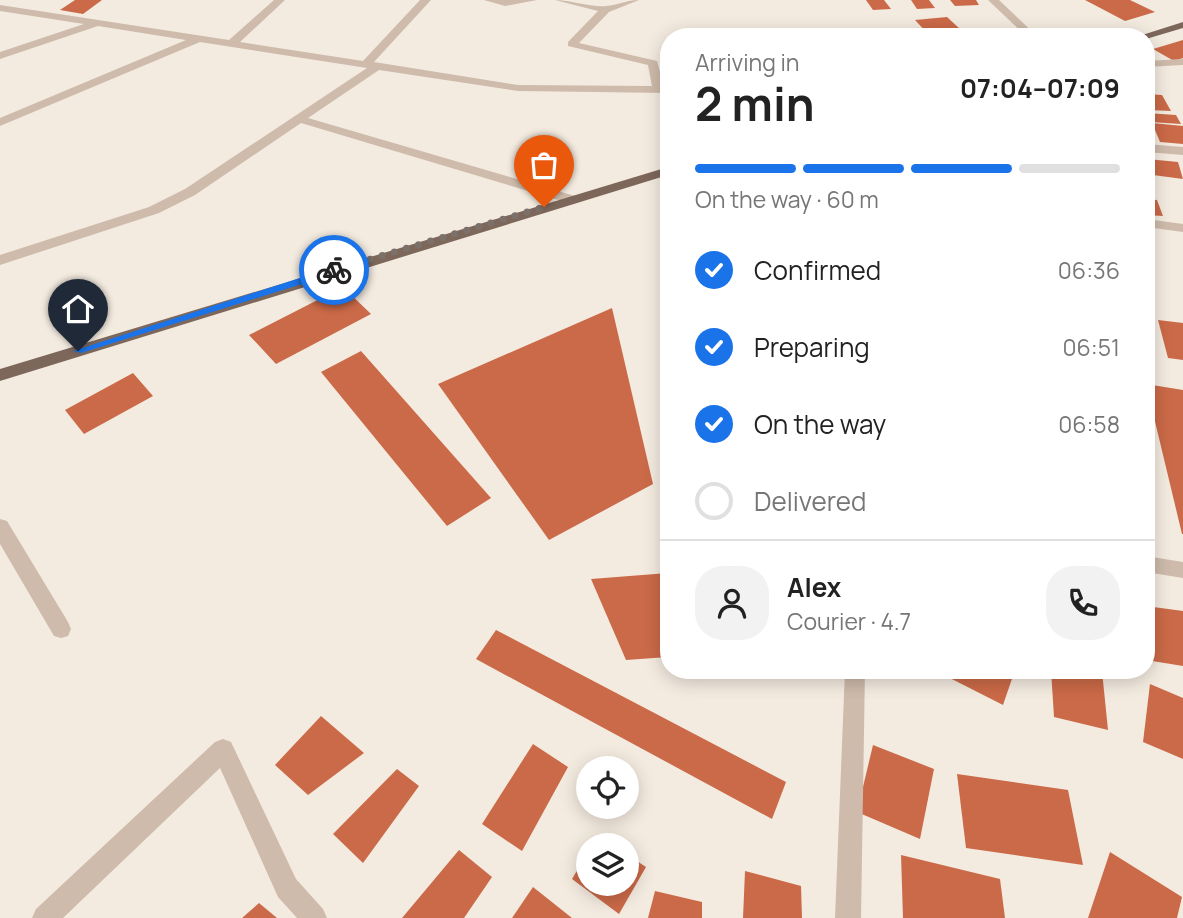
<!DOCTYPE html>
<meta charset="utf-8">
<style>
:root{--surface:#fff;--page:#f2f2f2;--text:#222;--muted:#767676;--line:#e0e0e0;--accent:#1a73e8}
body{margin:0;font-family:Manrope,sans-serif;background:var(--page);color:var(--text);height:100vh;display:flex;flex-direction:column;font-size:26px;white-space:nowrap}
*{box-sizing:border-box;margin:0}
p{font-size:23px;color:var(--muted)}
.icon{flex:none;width:38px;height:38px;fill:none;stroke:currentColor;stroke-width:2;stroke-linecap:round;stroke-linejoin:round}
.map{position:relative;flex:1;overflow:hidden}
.side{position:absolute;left:660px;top:28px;width:495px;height:651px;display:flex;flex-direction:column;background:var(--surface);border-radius:28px;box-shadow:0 4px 18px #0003}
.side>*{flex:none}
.tools{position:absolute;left:576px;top:756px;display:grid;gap:14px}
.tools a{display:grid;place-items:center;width:63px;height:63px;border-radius:50%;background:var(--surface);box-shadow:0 4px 18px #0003;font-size:35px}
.pin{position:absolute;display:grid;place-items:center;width:60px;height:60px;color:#fff;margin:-72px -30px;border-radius:50% 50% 50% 0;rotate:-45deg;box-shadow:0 0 7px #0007}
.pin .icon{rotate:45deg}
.courier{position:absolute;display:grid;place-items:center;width:70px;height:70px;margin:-35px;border:5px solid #1a73e8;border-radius:50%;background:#fff;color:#222;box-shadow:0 2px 9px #0007}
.head em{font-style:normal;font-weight:700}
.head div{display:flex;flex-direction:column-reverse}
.head{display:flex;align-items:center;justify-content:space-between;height:119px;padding:0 35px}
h1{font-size:46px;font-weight:700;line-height:52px}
.bar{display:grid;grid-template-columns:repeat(4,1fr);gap:10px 7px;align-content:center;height:84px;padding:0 35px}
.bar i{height:9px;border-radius:5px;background:var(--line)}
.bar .active{background:var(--accent)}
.bar p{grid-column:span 4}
.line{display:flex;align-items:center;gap:18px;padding:0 35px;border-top:2px solid var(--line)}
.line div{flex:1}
.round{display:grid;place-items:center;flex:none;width:74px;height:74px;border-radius:28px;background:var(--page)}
ol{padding:0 35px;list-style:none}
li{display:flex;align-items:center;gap:21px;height:77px}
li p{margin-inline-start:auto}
li .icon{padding:7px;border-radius:50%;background:var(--accent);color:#fff;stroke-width:4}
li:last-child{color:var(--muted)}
li i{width:38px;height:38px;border:4px solid var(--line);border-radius:50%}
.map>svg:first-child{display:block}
.building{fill:#cb6a48}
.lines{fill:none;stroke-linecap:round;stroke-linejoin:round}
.minor{fill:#cebbab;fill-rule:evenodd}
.major{fill:#7d675b;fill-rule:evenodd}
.route{fill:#1a73e8}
.done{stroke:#7c716a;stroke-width:7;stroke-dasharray:0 12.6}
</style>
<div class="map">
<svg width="1183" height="918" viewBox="0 0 1183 918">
<rect width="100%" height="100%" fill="#f4ebe0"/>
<g class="building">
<polygon points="75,0 102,0 83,14 60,10"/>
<polygon points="866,0 884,0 891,9 873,10"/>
<polygon points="911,0 929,0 935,8 917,9"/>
<polygon points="950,0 976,0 979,5 955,6"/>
<polygon points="1085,0 1130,0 1155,12 1125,21"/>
<polygon points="947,17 960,29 927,33 915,20"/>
<polygon points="1183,40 1183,58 1174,61 1153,49"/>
<polygon points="1146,94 1162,95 1171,111 1148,110"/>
<polygon points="1146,113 1176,115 1181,124 1150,122"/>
<polygon points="1152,123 1183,126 1183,144 1160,142"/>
<polygon points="1147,159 1178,162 1183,179 1153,175"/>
<polygon points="1146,199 1157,200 1163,216 1146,215"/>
<polygon points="343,287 371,314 276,364 249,335"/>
<polygon points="612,308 653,484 549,540 438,384"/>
<polygon points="1158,320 1183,323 1183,360 1168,358"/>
<polygon points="361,351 491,498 447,526 321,372"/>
<polygon points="133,373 153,396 84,434 65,410"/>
<polygon points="1146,384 1183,390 1183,534 1182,534"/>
<polygon points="668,573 668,657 626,660 591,579"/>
<polygon points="1146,606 1183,611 1183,666 1146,660"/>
<polygon points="496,630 786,782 772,819 476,659"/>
<polygon points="943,670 1015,670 1003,705 942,674"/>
<polygon points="1051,670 1102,671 1108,730 1054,717"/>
<polygon points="1150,684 1183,698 1183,759 1143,742"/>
<polygon points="321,716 364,753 308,795 275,765"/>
<polygon points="533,744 568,767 522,851 482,824"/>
<polygon points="873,745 934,769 920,839 857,812"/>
<polygon points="397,769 419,786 363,863 333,834"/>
<polygon points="957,774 1068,790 1083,865 966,848"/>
<polygon points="599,834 615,845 592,845"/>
<polygon points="459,850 492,877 464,918 402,918"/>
<polygon points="588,852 588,884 626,884 626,854 646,867 619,914 572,879"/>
<polygon points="1110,852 1182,897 1177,918 1088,918"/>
<polygon points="901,855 1000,879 1005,918 903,918"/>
<polygon points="745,871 801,886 802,918 743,918"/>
<polygon points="533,887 572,918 512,918"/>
<polygon points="655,891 702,902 702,918 648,918"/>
<polygon points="259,903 277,918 242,918"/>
</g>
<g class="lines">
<g class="minor">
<path d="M274,0H285L240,42L363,61L420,0H431L374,62L518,85L652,86L648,65L568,46V42L598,11L555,0C570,0 594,8 606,6C618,5 626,0 639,0L609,12L579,43L657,61L664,87H668V93L518,91L379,70L308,118L575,196L577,199L575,202H565L301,123L195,195L159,213L0,265V255L149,207L185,189L367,68L200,42L0,126V118L186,40L98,26L0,59V52L84,24L0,11V5L229,40Z"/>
<polygon points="484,0 537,0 505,6"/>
<polygon points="988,0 999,0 1038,37 1027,37"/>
<polygon points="1183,59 1183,65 1146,67 1146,61"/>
<polygon points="1146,144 1183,147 1183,155 1146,152"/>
<polygon points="1146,219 1183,224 1183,232 1146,227"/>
<polygon points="0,519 7,521 68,622 71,629 68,636 61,638 54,636 0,544"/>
<polygon points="1146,556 1183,562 1183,578 1146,572"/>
<polygon points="845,670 865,670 861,918 835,918"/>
<polygon points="223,739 231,742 296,879 323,909 327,918 297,918 278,897 220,768 63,918 32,918 36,909 215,742"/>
</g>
<g class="major">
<polygon points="1183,22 1183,28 1146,39 1136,37"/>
<polygon points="668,167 668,175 0,381 0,369"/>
</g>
</g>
<polygon class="route" points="334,267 337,268 337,273 81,353 73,351"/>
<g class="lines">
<polyline class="done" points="334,270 544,207"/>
</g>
</svg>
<div class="tools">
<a><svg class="icon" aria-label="locate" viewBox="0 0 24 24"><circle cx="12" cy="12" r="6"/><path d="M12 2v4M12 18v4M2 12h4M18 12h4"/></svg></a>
<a><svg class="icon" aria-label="layers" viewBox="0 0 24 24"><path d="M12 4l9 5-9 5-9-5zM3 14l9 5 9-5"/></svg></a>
</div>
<div class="pin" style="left:544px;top:207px;background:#ea580c"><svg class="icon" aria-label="bag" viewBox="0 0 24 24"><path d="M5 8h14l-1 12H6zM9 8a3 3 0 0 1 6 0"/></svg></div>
<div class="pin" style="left:78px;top:351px;background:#1f2937"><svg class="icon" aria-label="home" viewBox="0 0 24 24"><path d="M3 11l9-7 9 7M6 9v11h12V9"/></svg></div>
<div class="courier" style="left:334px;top:270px"><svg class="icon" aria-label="bike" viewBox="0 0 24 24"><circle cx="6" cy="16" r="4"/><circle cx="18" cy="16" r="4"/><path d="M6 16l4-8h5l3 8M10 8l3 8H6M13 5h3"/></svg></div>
<section class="side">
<div class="head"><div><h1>2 min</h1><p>Arriving in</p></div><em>07:04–07:09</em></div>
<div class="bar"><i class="active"></i><i class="active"></i><i class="active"></i><i></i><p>On the way · 60 m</p></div>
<ol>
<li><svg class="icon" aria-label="check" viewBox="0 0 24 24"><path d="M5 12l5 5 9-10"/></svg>Confirmed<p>06:36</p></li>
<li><svg class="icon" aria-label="check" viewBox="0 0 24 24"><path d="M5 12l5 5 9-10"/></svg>Preparing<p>06:51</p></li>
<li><svg class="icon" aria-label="check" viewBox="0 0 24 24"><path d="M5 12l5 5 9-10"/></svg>On the way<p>06:58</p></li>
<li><i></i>Delivered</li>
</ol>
<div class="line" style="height:126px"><a class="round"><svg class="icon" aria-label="person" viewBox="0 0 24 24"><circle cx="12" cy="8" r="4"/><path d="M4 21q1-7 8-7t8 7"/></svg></a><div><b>Alex</b><p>Courier · 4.7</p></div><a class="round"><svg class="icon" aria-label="phone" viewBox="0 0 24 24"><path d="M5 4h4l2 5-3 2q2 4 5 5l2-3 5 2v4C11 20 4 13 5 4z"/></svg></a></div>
</section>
</div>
